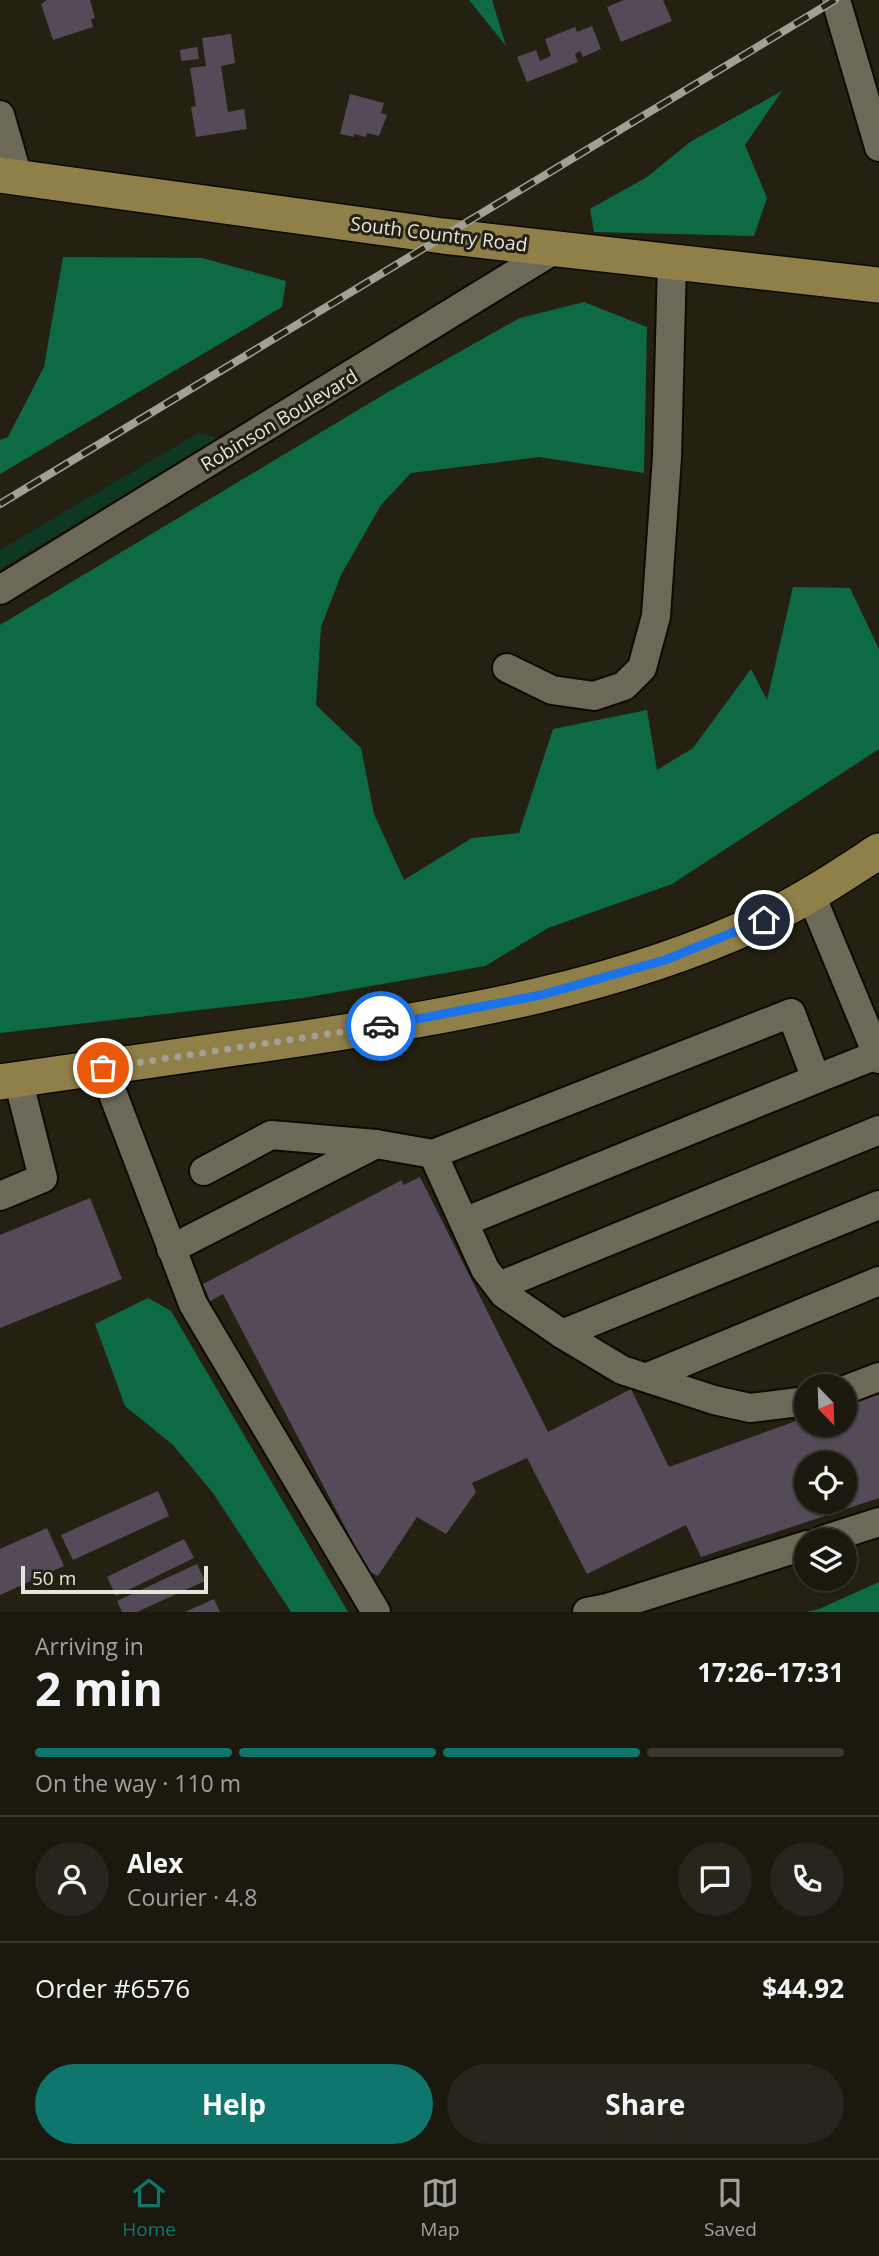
<!DOCTYPE html>
<meta charset="utf-8">
<style>
:root{--surface:#1b190e;--page:#28261c;--text:#f1f3f6;--muted:#a0a09e;--line:#39382e;--accent:#0f766e}
body{margin:0;font-family:"Open Sans",sans-serif;background:var(--page);color:var(--text);height:100vh;display:flex;flex-direction:column;font-size:26px;white-space:nowrap}
*{box-sizing:border-box;margin:0}
p{font-size:23px;color:var(--muted)}
.icon{flex:none;width:38px;height:38px;fill:none;stroke:currentColor;stroke-width:2;stroke-linecap:round;stroke-linejoin:round}
.map{position:relative;height:1612px;overflow:hidden}
.sheet{display:flex;flex-direction:column;background:var(--surface);flex:1}
.sheet>*{flex:none}
.needle{width:46px;rotate:157deg}
.fabs{position:absolute;left:794px;top:1374px;display:grid;gap:14px}
.fabs a{display:grid;place-items:center;width:63px;height:63px;border-radius:50%;background:var(--surface);box-shadow:0 2px 5px #0004,0 0 0 2px var(--line);font-size:35px}
.scale{position:absolute;left:21px;bottom:18px;width:187px;box-sizing:border-box;padding-left:7px;border:4px solid #e7e6dc;border-top:0;font-size:19px;line-height:24px;white-space:nowrap;color:#e7e6dc;-webkit-text-stroke:5px #242112;paint-order:stroke}
.pin{position:absolute;display:grid;place-items:center;width:60px;height:60px;color:#fff;margin:-30px;border:4px solid #fff;border-radius:50%;box-shadow:0 2px 7px #0007}
.courier{position:absolute;display:grid;place-items:center;width:70px;height:70px;margin:-35px;border:5px solid #1a73e8;border-radius:50%;background:#fff;color:#222;box-shadow:0 2px 9px #0007}
.head em{font-style:normal;font-weight:700}
.head div{display:flex;flex-direction:column-reverse}
.head{display:flex;align-items:center;justify-content:space-between;height:119px;padding:0 35px}
h1{font-size:46px;font-weight:700;line-height:52px}
.bar{display:grid;grid-template-columns:repeat(4,1fr);gap:10px 7px;align-content:center;height:84px;padding:0 35px}
.bar i{height:9px;border-radius:5px;background:var(--line)}
.bar .selected{background:var(--accent)}
.bar p{grid-column:span 4}
.line{display:flex;align-items:center;gap:18px;padding:0 35px;border-top:2px solid var(--line)}
.line div{flex:1}
.round{display:grid;place-items:center;flex:none;width:74px;height:74px;border-radius:37px;background:var(--page)}
.action{display:flex;gap:14px;margin-top:auto;padding:14px 35px}
.action a{flex:1;height:80px;border-radius:42px;background:var(--accent);color:#fff;font-size:28px;font-weight:700;line-height:80px;text-align:center}
.action a+a{background:var(--page);color:var(--text)}
.tab-bar{display:flex;justify-content:space-around;align-items:center;height:98px;border-top:2px solid var(--line);background:var(--surface);font-size:19px;color:var(--muted)}
.tab-bar a{display:grid;justify-items:center;gap:4px}
.tab-bar .selected{color:var(--accent)}
.map>svg:first-child{display:block}
.green{fill:#0e3724}
.forest{fill:#0e6a45}
.building{fill:#544a58;fill-rule:evenodd}
.lines{fill:none;stroke-linecap:round;stroke-linejoin:round}
.minor-casing{stroke:#0d0a01;stroke-width:32}
.major-casing{stroke:#0d0a01;stroke-width:38}
.minor{stroke:#6d6958;stroke-width:28}
.major{stroke:#8f7f48;stroke-width:35}
.rail-casing{stroke:#a2a094;stroke-width:8}
.rail{stroke:#242112;stroke-width:5;stroke-dasharray:16;stroke-linecap:butt}
.done{stroke:#a3a195;stroke-width:7;stroke-dasharray:0 12.6}
.route{stroke:#1a73e8;stroke-width:9}
.labels{text-anchor:middle;dominant-baseline:central;stroke-width:6;stroke-linejoin:round;paint-order:stroke}
.street-label{font-size:19px;fill:#e7e6dc;stroke:#242112}
</style>
<div class="map">
<svg width="879" height="1612" viewBox="0 0 879 1612">
<rect width="100%" height="100%" fill="#242112"/>
<polygon class="green" points="198,433 218,438 0,569 0,550"/>
<g class="forest">
<polygon points="469,0 492,0 506,46"/>
<polygon points="782,91 745,145 767,198 754,236 594,232 590,209 647,177 690,142"/>
<polygon points="63,257 202,258 286,281 282,307 0,474 0,440 8,437 44,367"/>
<polygon points="584,302 647,327 644,473 539,457 411,473 381,505 341,575 321,627 316,705 361,748 374,814 404,880 472,838 519,833 553,729 647,710 657,770 693,748 751,669 767,700 793,587 850,588 879,649 879,749 672,884 548,928 485,966 303,998 0,1033 0,625 388,392 520,318"/>
<polygon points="148,1298 171,1311 348,1612 291,1612 213,1493 173,1445 125,1406 95,1324"/>
<polygon points="879,1582 879,1612 806,1612 819,1609"/>
</g>
<g class="building">
<polygon points="47,0 90,0 95,18 91,19 93,27 53,40 41,4"/>
<polygon points="624,0 663,0 672,21 621,42 607,7"/>
<polygon points="592,26 601,49 583,57 580,51 575,54 578,62 527,82 517,57 536,50 540,61 551,56 545,39 575,27 577,32"/>
<polygon points="231,34 235,63 221,66 228,112 244,109 247,129 196,137 191,107 196,106 190,68 206,66 202,38"/>
<polygon points="197,47 199,59 181,61 180,50"/>
<polygon points="350,94 384,103 381,113 387,115 379,136 367,133 366,137 354,134 354,137 340,134"/>
<path d="M420,1177L548,1432L631,1389L669,1467L807,1417V1424H845V1403L879,1391V1498L701,1557L686,1525L587,1574L527,1458L472,1483L476,1492L446,1534L417,1517L378,1576L368,1571L223,1294L210,1301L203,1284L402,1180L403,1185ZM807,1463H845V1502H807Z"/>
<polygon points="90,1198 122,1279 0,1328 0,1235"/>
<polygon points="158,1491 169,1516 73,1560 61,1535"/>
<polygon points="47,1528 64,1566 0,1595 0,1549"/>
<polygon points="184,1539 194,1558 116,1596 107,1577"/>
<polygon points="197,1564 205,1581 137,1612 122,1612 117,1601"/>
<polygon points="214,1599 220,1612 185,1612"/>
</g>
<g class="lines">
<g class="minor-casing">
<g id="minor">
<polyline points="836,0 879,147"/>
<polyline points="0,115 18,177"/>
<polyline points="0,590 557,248"/>
<polyline points="507,668 552,690 594,696 624,686 642,668 656,616 667,457 672,263"/>
<polyline points="811,895 879,1059"/>
<polyline points="103,1068 193,1304 376,1612"/>
<polyline points="433,1154 791,1013 816,1079 879,1054"/>
<polyline points="204,1171 271,1135 376,1144"/>
<polyline points="0,1196 43,1178 18,1079"/>
<polyline points="464,1222 816,1079"/>
<polyline points="171,1249 376,1144 433,1154 485,1269 504,1294 562,1334 622,1370 714,1400 750,1408 807,1401"/>
<polyline points="499,1286 879,1130"/>
<polyline points="562,1334 879,1205"/>
<polyline points="648,1377 879,1281"/>
<polyline points="845,1390 879,1377"/>
<polyline points="823,1540 879,1522"/>
<polyline points="587,1612 607,1608 807,1545"/>
</g>
</g>
<g class="major-casing">
<g id="major">
<polyline points="0,175 443,236 879,285"/>
<path d="M0,1082C100,1068 200,1054 299,1039C457,1015 620,988 765,919C805,900 842,875 879,851"/>
</g>
</g>
<use href="#minor" class="minor"/>
<use href="#major" class="major"/>
<g class="rail-casing">
<polyline id="rail" points="0,504 835,0"/>
</g>
<use href="#rail" class="rail"/>
</g>
<g class="lines">
<polyline class="done" points="103,1068 381,1026"/>
<polyline class="route" points="381,1026 541,995 665,960 764,920"/>
</g>
<g class="labels">
<g class="street-label">
<text transform="translate(439 234) rotate(7)">South Country Road</text>
<text transform="translate(279 420) rotate(-31)">Robinson Boulevard</text>
</g>
</g>
</svg>
<div class="fabs">
<a><svg class="needle" viewBox="-14 -14 28 28"><path d="M0-13l5 13h-10z" fill="#e53935"/><path d="M0 13l5-13h-10z" fill="#a0a09e"/></svg></a>
<a><svg class="icon" aria-label="locate" viewBox="0 0 24 24"><circle cx="12" cy="12" r="6"/><path d="M12 2v4M12 18v4M2 12h4M18 12h4"/></svg></a>
<a><svg class="icon" aria-label="layers" viewBox="0 0 24 24"><path d="M12 4l9 5-9 5-9-5zM3 14l9 5 9-5"/></svg></a>
</div>
<div class="scale">50 m</div>
<div class="pin" style="left:103px;top:1068px;background:#ea580c"><svg class="icon" aria-label="bag" viewBox="0 0 24 24"><path d="M5 8h14l-1 12H6zM9 8a3 3 0 0 1 6 0"/></svg></div>
<div class="pin" style="left:764px;top:920px;background:#1f2937"><svg class="icon" aria-label="home" viewBox="0 0 24 24"><path d="M3 11l9-7 9 7M6 9v11h12V9"/></svg></div>
<div class="courier" style="left:381px;top:1026px"><svg class="icon" aria-label="car" viewBox="0 0 24 24"><path d="M5 17H2v-5l4-1 3-4h7l3 4 3 1v5h-3M9 17h6M6 11h13"/><circle cx="7" cy="17" r="2"/><circle cx="17" cy="17" r="2"/></svg></div>
</div>
<section class="sheet">
<div class="head"><div><h1>2 min</h1><p>Arriving in</p></div><em>17:26–17:31</em></div>
<div class="bar"><i class="selected"></i><i class="selected"></i><i class="selected"></i><i></i><p>On the way · 110 m</p></div>
<div class="line" style="height:126px"><a class="round"><svg class="icon" aria-label="person" viewBox="0 0 24 24"><circle cx="12" cy="8" r="4"/><path d="M4 21q1-7 8-7t8 7"/></svg></a><div><b>Alex</b><p>Courier · 4.8</p></div><a class="round"><svg class="icon" aria-label="chat" viewBox="0 0 24 24"><path d="M4 5h16v11H9l-5 4z"/></svg></a><a class="round"><svg class="icon" aria-label="phone" viewBox="0 0 24 24"><path d="M5 4h4l2 5-3 2q2 4 5 5l2-3 5 2v4C11 20 4 13 5 4z"/></svg></a></div>
<div class="line" style="height:91px"><div>Order #6576</div><b>$44.92</b></div>
<div class="action"><a>Help</a><a>Share</a></div>
</section>
<nav class="tab-bar">
<a class="selected"><svg class="icon" aria-label="home" viewBox="0 0 24 24"><path d="M3 11l9-7 9 7M6 9v11h12V9"/></svg>Home</a>
<a><svg class="icon" aria-label="map" viewBox="0 0 24 24"><path d="M3 6l6-2 6 2 6-2v14l-6 2-6-2-6 2zM9 4v14M15 6v14"/></svg>Map</a>
<a><svg class="icon" aria-label="saved" viewBox="0 0 24 24"><path d="M7 4h10v16l-5-4-5 4z"/></svg>Saved</a>
</nav>
